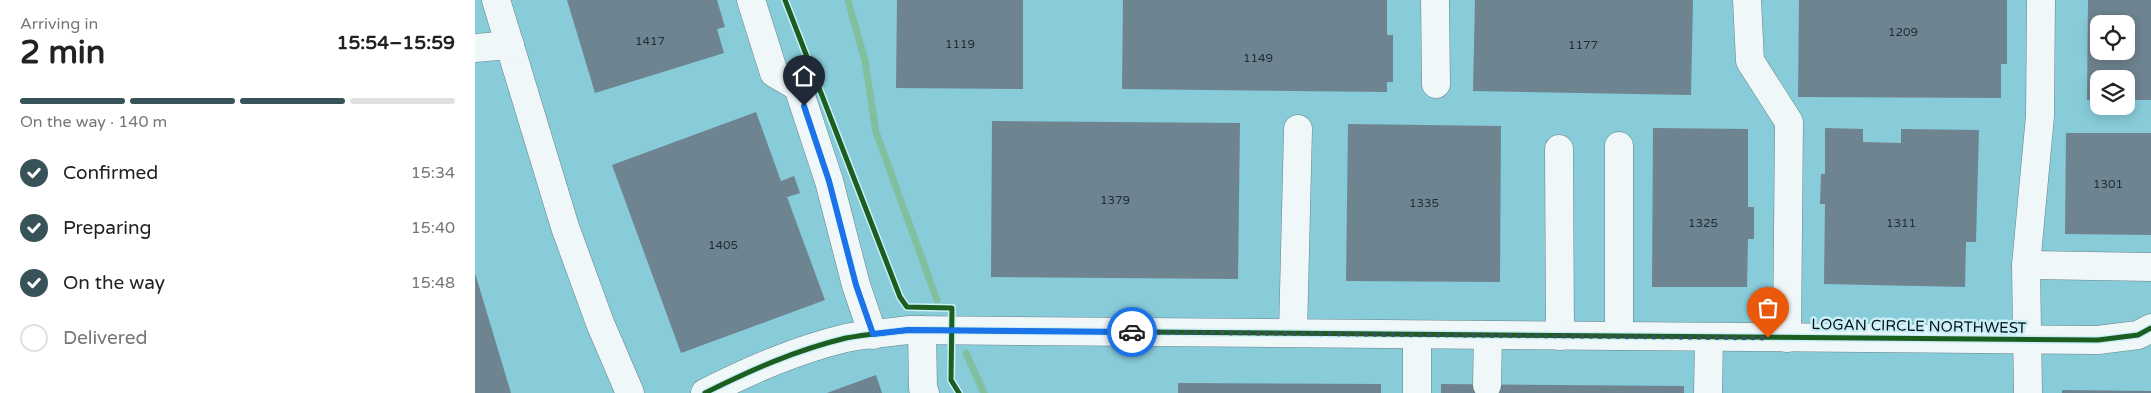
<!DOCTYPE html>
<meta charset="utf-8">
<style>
:root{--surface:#fff;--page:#f2f2f2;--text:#222;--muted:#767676;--line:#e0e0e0;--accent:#375258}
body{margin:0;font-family:"Varela Round",sans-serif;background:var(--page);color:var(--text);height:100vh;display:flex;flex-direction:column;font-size:19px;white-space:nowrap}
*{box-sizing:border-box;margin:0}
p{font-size:16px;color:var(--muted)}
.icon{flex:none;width:28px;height:28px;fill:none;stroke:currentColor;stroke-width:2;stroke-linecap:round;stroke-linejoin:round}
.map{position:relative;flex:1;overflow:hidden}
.panel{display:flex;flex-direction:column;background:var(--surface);width:475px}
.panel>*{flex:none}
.tools{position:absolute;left:1615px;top:15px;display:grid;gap:10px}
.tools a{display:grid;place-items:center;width:45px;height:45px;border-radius:10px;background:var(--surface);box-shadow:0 2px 12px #0003;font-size:25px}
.pin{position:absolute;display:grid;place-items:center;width:42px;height:42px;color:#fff;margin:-51px -21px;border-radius:50% 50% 50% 0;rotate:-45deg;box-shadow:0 0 5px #0007}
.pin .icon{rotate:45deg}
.courier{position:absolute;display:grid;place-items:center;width:50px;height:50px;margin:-25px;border:4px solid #1a73e8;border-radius:50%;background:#fff;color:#222;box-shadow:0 1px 6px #0007}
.headline em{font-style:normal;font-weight:800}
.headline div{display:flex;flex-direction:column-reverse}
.headline{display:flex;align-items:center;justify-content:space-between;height:85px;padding:0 20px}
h1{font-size:32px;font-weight:800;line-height:38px}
.bar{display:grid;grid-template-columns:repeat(4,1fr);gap:8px 5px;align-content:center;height:60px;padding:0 20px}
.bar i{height:6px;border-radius:4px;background:var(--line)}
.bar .active{background:var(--accent)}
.bar p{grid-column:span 4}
ol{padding:0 20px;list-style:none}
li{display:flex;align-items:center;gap:15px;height:55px}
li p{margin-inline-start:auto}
li .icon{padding:5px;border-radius:50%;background:var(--accent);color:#fff;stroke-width:4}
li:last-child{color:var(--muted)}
li i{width:28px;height:28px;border:2px solid var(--line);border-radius:50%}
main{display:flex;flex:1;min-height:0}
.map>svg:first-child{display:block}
.built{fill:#88cbd9;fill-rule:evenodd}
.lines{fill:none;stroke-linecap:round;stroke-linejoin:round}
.stream{stroke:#81c09f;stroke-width:7}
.building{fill:#6f8491;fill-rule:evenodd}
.minor-casing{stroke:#66848a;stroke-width:29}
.minor{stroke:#f0f7f8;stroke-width:28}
.cycleway-casing{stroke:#cbeff7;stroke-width:8}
.cycleway{stroke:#1b5e20;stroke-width:5}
.done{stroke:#375258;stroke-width:5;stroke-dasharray:0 9}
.route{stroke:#1a73e8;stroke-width:6}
.labels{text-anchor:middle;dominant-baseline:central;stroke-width:5;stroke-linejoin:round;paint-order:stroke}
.number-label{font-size:12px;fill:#1c2e36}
.street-label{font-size:15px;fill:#001217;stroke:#cbeff7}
</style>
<main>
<section class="panel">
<div class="headline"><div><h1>2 min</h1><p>Arriving in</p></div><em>15:54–15:59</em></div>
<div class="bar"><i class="active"></i><i class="active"></i><i class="active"></i><i></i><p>On the way · 140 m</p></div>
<ol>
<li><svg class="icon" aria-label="check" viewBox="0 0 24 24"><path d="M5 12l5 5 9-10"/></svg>Confirmed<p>15:34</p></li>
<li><svg class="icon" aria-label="check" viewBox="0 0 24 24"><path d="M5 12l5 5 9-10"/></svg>Preparing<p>15:40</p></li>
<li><svg class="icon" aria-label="check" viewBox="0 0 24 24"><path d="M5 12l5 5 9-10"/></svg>On the way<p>15:48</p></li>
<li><i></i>Delivered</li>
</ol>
</section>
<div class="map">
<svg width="1676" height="393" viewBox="0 0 1676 393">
<rect width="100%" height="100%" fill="#9ec8d0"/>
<path class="built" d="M0,0H1676V393H0ZM1624,24H1651V51H1624ZM1624,79H1651V106H1624Z"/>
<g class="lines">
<g class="stream">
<polyline points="373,0 390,61 401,132 462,300"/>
<polyline points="491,353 509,393"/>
</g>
</g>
<g class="building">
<polygon points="92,0 242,0 250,27 242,29 249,53 120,93"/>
<polygon points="422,0 548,0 548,89 421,88"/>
<polygon points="648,0 912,0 912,35 918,35 918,82 912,82 912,92 647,89"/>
<polygon points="1000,0 1218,0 1216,95 998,91"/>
<polygon points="1324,0 1532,0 1532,64 1526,64 1526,98 1323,97"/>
<path d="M1613,0H1676V100H1651V79H1624V100H1612ZM1624,24H1651V51H1624Z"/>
<polygon points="281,112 306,181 319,176 325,193 312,197 350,300 206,353 137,165"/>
<polygon points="517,121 765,123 763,279 516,277"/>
<polygon points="873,124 1026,126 1025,282 871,281"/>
<polygon points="1178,128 1273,129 1273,207 1279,207 1279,239 1273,239 1272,287 1177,287"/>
<polygon points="1350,128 1388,129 1388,142 1426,143 1426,129 1504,130 1501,242 1491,242 1490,287 1349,284 1350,204 1345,204 1346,174 1350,174"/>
<polygon points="1591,133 1676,133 1676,235 1590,234"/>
<polygon points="0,273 36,393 0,393"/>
<polygon points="401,375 407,393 352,393"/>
<polygon points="703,383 906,384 906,393 703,393"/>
<polygon points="966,384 1209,386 1209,393 966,393"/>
<polygon points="1587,390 1676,391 1676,393 1587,393"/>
</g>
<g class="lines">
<g class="minor-casing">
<g id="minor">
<polyline points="21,0 90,227 125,323 155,393"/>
<polyline points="276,0 299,73 323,87 354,181 381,285 398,335"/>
<polyline points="960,0 961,84"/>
<polyline points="1272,0 1275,61 1314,122 1312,338"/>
<polyline points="0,48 35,45"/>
<polyline points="1084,149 1085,336"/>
<polyline points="1551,265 1676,267"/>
<polyline points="447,330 448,388 450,393"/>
<polyline points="818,333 823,129"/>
<polyline points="1144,336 1144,146"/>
<polyline points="1012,385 1013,335"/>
<path d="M230,393C276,370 321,350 371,338C391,334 412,333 433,330L1623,340L1663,335L1676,328"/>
<polyline points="942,393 942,335"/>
<polyline points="1233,393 1234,337"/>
<polyline points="1553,393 1551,265 1565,116 1566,0"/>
</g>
</g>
<use href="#minor" class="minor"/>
<g class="cycleway-casing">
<g id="cycleway">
<polyline points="310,0 425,297 432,307 477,308 476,380 484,393"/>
<path d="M230,393C276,370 321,350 371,338C391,334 412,333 433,330L1623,340L1663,335L1676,328"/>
</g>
</g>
<use href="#cycleway" class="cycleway"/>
</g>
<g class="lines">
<polyline class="done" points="657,332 1293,338"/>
<polyline class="route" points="329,106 354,181 381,285 398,334 433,330 657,332"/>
</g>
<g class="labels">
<g class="number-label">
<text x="1428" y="32">1209</text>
<text x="175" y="41">1417</text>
<text x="485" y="44">1119</text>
<text x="1108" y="45">1177</text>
<text x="783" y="58">1149</text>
<text x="1633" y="184">1301</text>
<text x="640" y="200">1379</text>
<text x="949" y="203">1335</text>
<text x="1228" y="223">1325</text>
<text x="1426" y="223">1311</text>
<text x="248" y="245">1405</text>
</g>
<g class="street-label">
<text transform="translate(1444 326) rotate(1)">LOGAN CIRCLE NORTHWEST</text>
</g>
</g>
</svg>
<div class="tools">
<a><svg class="icon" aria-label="locate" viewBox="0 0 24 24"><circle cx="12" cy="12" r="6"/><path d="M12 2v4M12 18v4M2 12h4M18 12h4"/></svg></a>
<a><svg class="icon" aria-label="layers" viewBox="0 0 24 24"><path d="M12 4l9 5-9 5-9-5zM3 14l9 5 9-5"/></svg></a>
</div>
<div class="pin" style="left:1293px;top:338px;background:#ea580c"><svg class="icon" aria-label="bag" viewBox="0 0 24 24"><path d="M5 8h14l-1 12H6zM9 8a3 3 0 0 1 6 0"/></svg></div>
<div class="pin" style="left:329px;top:106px;background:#1f2937"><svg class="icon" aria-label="home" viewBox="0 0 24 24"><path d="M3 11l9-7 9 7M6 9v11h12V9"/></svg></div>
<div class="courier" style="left:657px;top:332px"><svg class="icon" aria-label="car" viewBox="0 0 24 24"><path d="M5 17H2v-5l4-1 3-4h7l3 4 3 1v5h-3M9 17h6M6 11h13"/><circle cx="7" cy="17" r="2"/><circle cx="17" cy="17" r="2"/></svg></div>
</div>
</main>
